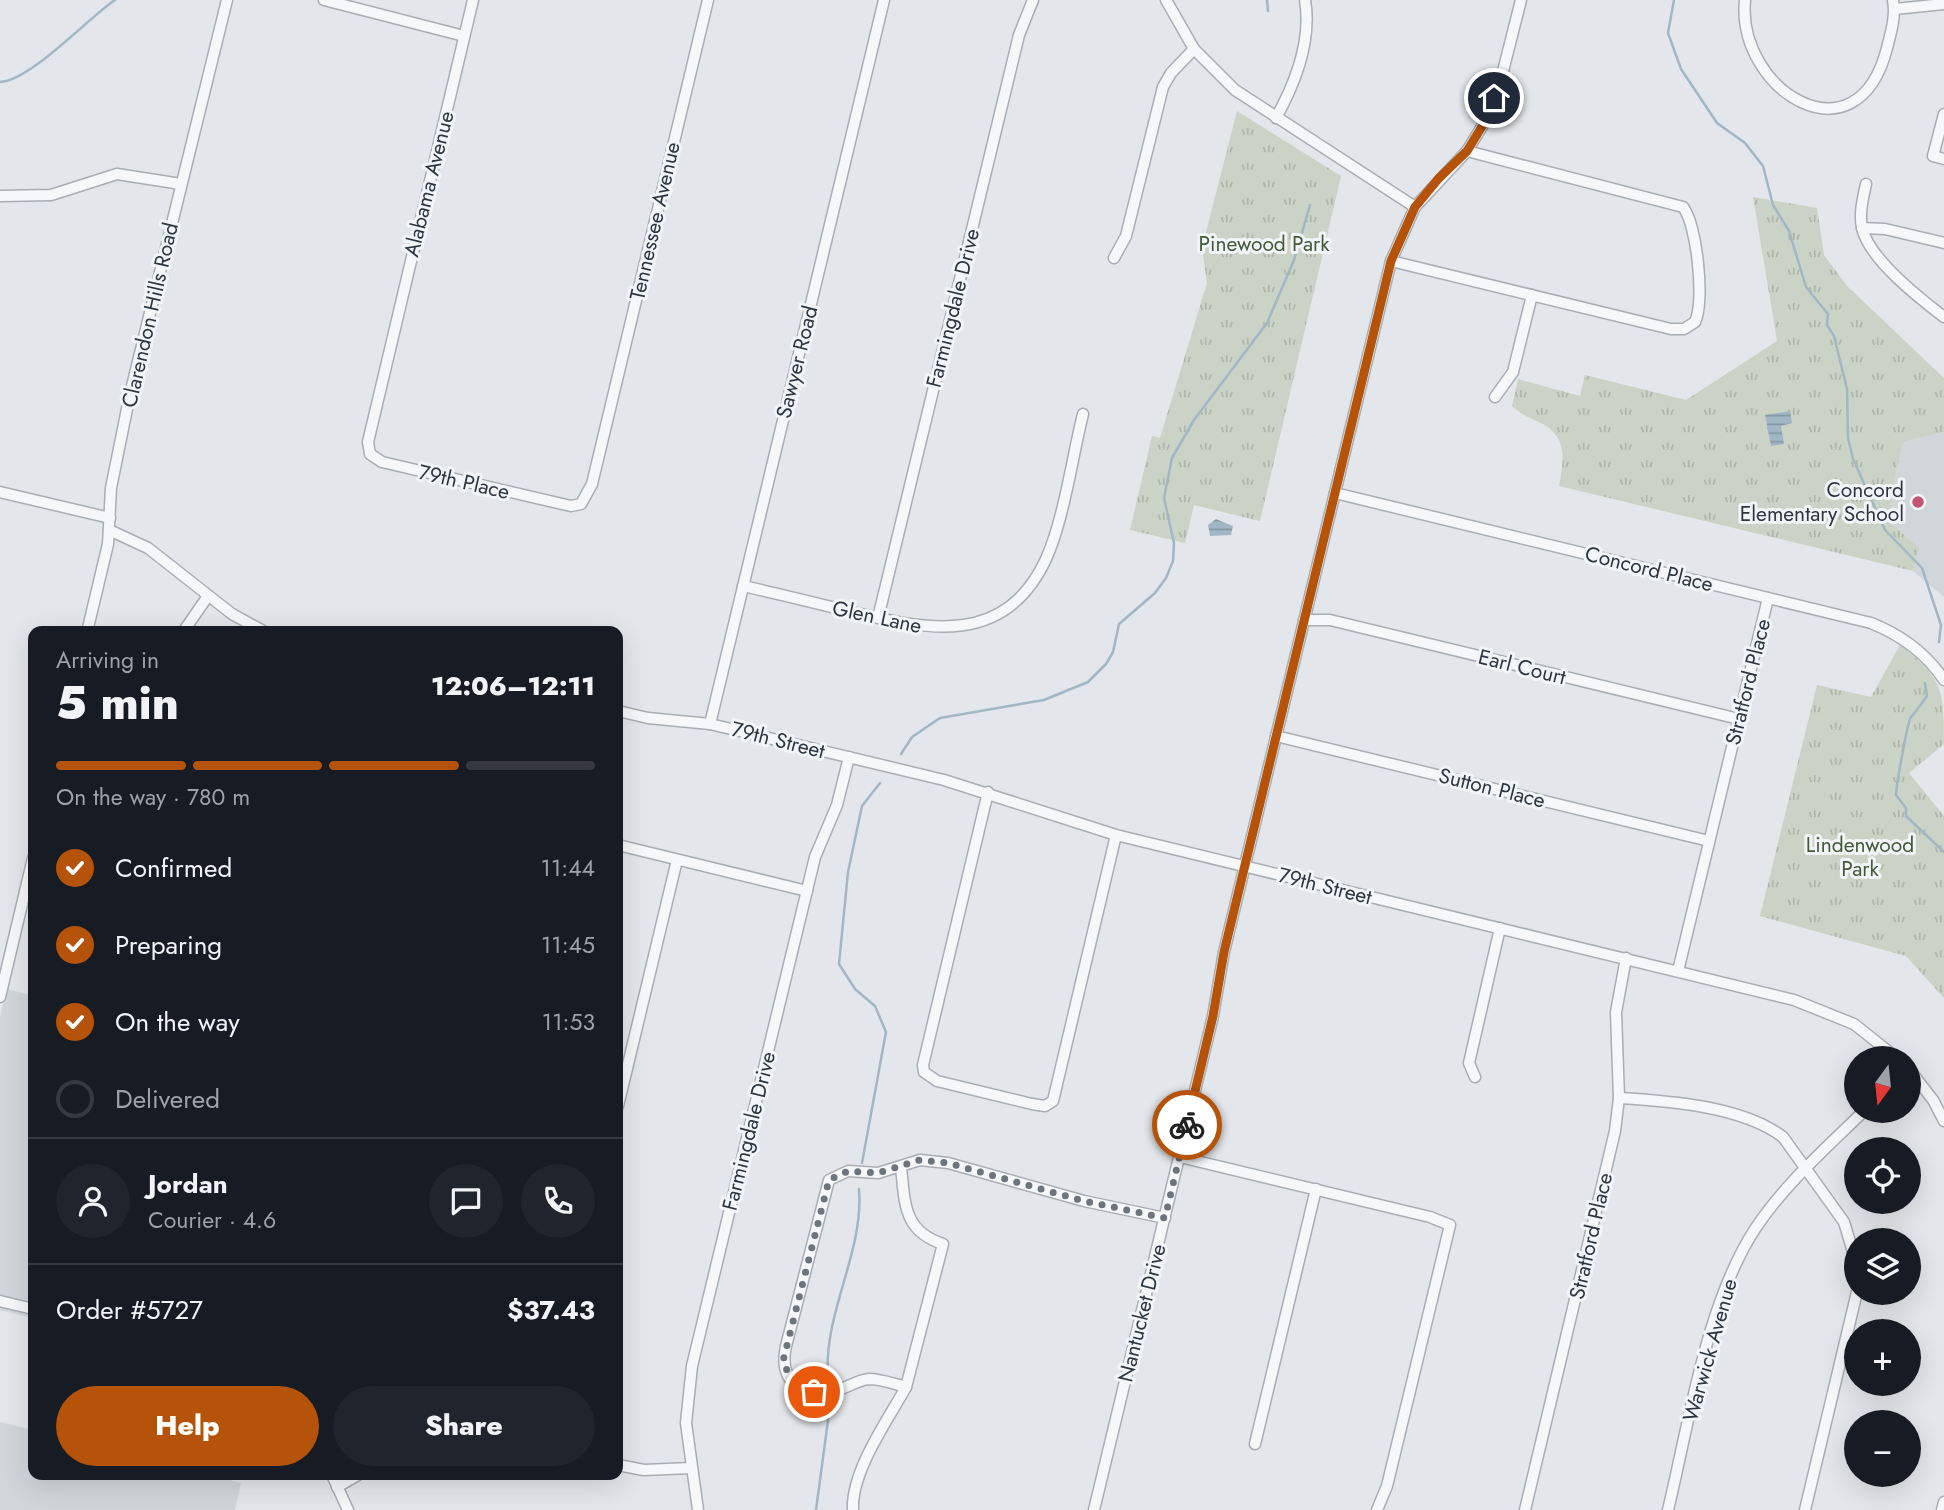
<!DOCTYPE html>
<meta charset="utf-8">
<style>
:root{--surface:#171b24;--page:#20242c;--text:#f1f3f6;--muted:#9ea1a6;--line:#363941;--accent:#b45309}
body{margin:0;font-family:Jost,sans-serif;background:var(--page);color:var(--text);height:100vh;display:flex;flex-direction:column;font-size:26px;white-space:nowrap}
*{box-sizing:border-box;margin:0}
p{font-size:23px;color:var(--muted)}
.icon{flex:none;width:38px;height:38px;fill:none;stroke:currentColor;stroke-width:2;stroke-linecap:round;stroke-linejoin:round}
.map{position:relative;flex:1;overflow:hidden}
.panel{position:absolute;left:28px;top:626px;width:595px;height:854px;display:flex;flex-direction:column;background:var(--surface);border-radius:14px;box-shadow:0 7px 28px #0002}
.panel>*{flex:none}
.needle{width:46px;rotate:195deg}
.tools{position:absolute;left:1844px;top:1046px;display:grid;gap:14px}
.tools a{display:grid;place-items:center;width:77px;height:77px;border-radius:50%;background:var(--surface);box-shadow:0 7px 28px #0002;font-size:35px}
.pin{position:absolute;display:grid;place-items:center;width:60px;height:60px;color:#fff;margin:-30px;border:4px solid #fff;border-radius:50%;box-shadow:0 2px 7px #0007}
.courier{position:absolute;display:grid;place-items:center;width:70px;height:70px;margin:-35px;border:5px solid #b45309;border-radius:50%;background:#fff;color:#222;box-shadow:0 2px 9px #0007}
.summary em{font-style:normal;font-weight:800}
.summary div{display:flex;flex-direction:column-reverse}
.summary{display:flex;align-items:center;justify-content:space-between;height:119px;padding:0 28px}
h1{font-size:46px;font-weight:800;line-height:52px}
.bar{display:grid;grid-template-columns:repeat(4,1fr);gap:10px 7px;align-content:center;height:84px;padding:0 28px}
.bar i{height:9px;border-radius:5px;background:var(--line)}
.bar .active{background:var(--accent)}
.bar p{grid-column:span 4}
.line{display:flex;align-items:center;gap:18px;padding:0 28px;border-top:2px solid var(--line)}
.line div{flex:1}
.round{display:grid;place-items:center;flex:none;width:74px;height:74px;border-radius:37px;background:var(--page)}
ol{padding:0 28px;list-style:none}
li{display:flex;align-items:center;gap:21px;height:77px}
li p{margin-inline-start:auto}
li .icon{padding:7px;border-radius:50%;background:var(--accent);color:#fff;stroke-width:4}
li:last-child{color:var(--muted)}
li i{width:38px;height:38px;border:4px solid var(--line);border-radius:50%}
.primary-button{display:flex;gap:14px;margin-top:auto;padding:14px 28px}
.primary-button a{flex:1;height:80px;border-radius:42px;background:var(--accent);color:#fff;font-size:28px;font-weight:800;line-height:80px;text-align:center}
.primary-button a+a{background:var(--page);color:var(--text)}
.map>svg:first-child{display:block}
.built{fill:#d1d6db}
.grass{fill:url(#grass-tufts)}
.water{fill:url(#water-rules)}
.lines{fill:none;stroke-linecap:round;stroke-linejoin:round}
.stream{stroke:#a2b7c6;stroke-width:2.5}
.minor-casing{stroke:#a8aeb4;stroke-width:13}
.minor{stroke:#f5f7f8;stroke-width:10}
.done{stroke:#6c747c;stroke-width:7;stroke-dasharray:0 12.6}
.route{stroke:#b45309;stroke-width:9}
.poi-dot{fill:#c15671;stroke:#f2f5f7;stroke-width:2.5}
.labels{text-anchor:middle;dominant-baseline:central;stroke-width:6;stroke-linejoin:round;paint-order:stroke}
.street-label{font-size:21px;fill:#2c3640;stroke:#f2f5f7}
.park-label{font-size:21px;fill:#445a3b;stroke:#f2f5f7}
.poi-label{font-size:21px;fill:#2c3640;stroke:#f2f5f7;text-anchor:end}
</style>
<div class="map">
<svg width="1944" height="1510" viewBox="0 0 1944 1510">
<defs>
<pattern id="grass-tufts" width="24" height="20" patternUnits="userSpaceOnUse" patternTransform="scale(1.75)"><rect width="24" height="20" fill="#cad3c5"/><path d="M3 7l-1-3M5 7V3M7 7l1-3M15 17l-1-3M17 17v-4M19 17l1-3" fill="none" stroke="#aeb6aa"/></pattern>
<pattern id="water-rules" width="6" height="5" patternUnits="userSpaceOnUse" patternTransform="scale(1.75)"><rect width="6" height="5" fill="#a2b7c6"/><path d="M0 2.5h6" fill="none" stroke="#8496a2"/></pattern>
</defs>
<rect width="100%" height="100%" fill="#e3e6ea"/>
<g class="built">
<polygon points="1944,432 1944,597 1913,571 1919,547 1890,523 1894,481 1903,442"/>
<polygon points="7,989 33,996 33,1318 0,1310 0,1017"/>
<polygon points="0,1422 33,1430 33,1475 212,1475 241,1483 235,1510 0,1510"/>
</g>
<g class="grass">
<polygon points="1237,111 1341,176 1260,521 1194,505 1185,543 1130,530 1152,436 1160,438 1207,283 1202,248"/>
<path d="M1753,197L1817,208L1824,255L1847,286L1944,378V432L1903,442L1894,481L1890,523L1919,547L1913,571L1559,486C1564,460 1568,437 1541,423C1529,417 1521,415 1512,406L1518,379L1580,396L1585,375L1686,400L1777,341Z"/>
<path d="M1900,645C1944,679 1944,691 1944,744L1909,773L1944,816V998L1906,956L1760,916L1817,685L1871,697Z"/>
</g>
<g class="water">
<polygon points="1790,411 1792,423 1781,426 1784,444 1771,446 1765,415"/>
<polygon points="1216,519 1233,526 1231,535 1210,536 1208,525"/>
</g>
<g class="lines">
<g class="stream">
<polyline points="1267,0 1268,11"/>
<polyline points="1674,0 1668,33 1681,69 1717,123 1745,143 1763,166 1773,205 1789,231 1806,287 1828,314 1827,325 1834,336 1847,389 1848,438 1853,459 1885,530 1922,568 1941,625 1939,642"/>
<path d="M0,82C30,81 88,18 115,0"/>
<path d="M1925,683L1927,696C1921,704 1916,712 1911,717C1908,720 1896,786 1896,795L1906,808V816L1944,852"/>
<polyline points="901,754 912,737 940,718 1044,700 1088,682 1106,664 1113,652 1119,624 1155,593 1166,578 1173,561 1174,543 1164,498 1172,458 1194,420 1267,323 1294,260 1310,205"/>
<polyline points="862,1163 886,1032 875,1006 855,989 839,964 848,872 862,806 880,783"/>
<path d="M828,1378C823,1312 864,1254 859,1189"/>
<polyline points="816,1510 829,1413"/>
</g>
<g class="minor-casing">
<g id="minor">
<polyline points="324,0 464,36"/>
<polyline points="473,0 368,442 370,454 382,462 571,506 581,504 592,484 708,0"/>
<polyline points="1166,0 1194,49 1235,90 1415,207"/>
<path d="M1745,0C1736,90 1857,166 1887,48C1891,32 1896,17 1893,0"/>
<polyline points="1895,9 1944,4"/>
<polyline points="1944,114 1933,156 1944,159"/>
<path d="M1276,118C1296,82 1312,41 1305,0"/>
<path d="M1866,184C1863,198 1859,213 1862,228C1869,259 1919,298 1944,317"/>
<polyline points="0,196 51,195 117,174 181,184"/>
<polyline points="1862,228 1885,229 1944,243"/>
<polyline points="1114,258 1126,236 1163,87 1171,73 1194,49"/>
<path d="M1391,261L1671,329H1684L1695,322C1705,302 1697,224 1683,207L1467,151"/>
<polyline points="1495,397 1513,372 1532,295"/>
<polyline points="0,492 110,518"/>
<path d="M1335,493L1871,623C1901,635 1926,653 1944,680"/>
<polyline points="109,530 148,548 232,614 265,632"/>
<path d="M743,586C779,594 816,603 852,612C928,630 1005,647 1046,559C1064,519 1072,458 1083,414"/>
<polyline points="878,618 1019,35 1033,0"/>
<polyline points="1304,620 1330,620 1739,719"/>
<polyline points="87,632 108,544 111,488 130,394 227,0"/>
<polyline points="183,632 208,596"/>
<polyline points="618,711 648,718 710,724 944,780 1116,835 1794,1000 1854,1024 1898,1059"/>
<polyline points="710,724 884,0"/>
<polyline points="1276,736 1709,841"/>
<polyline points="988,792 923,1065 924,1072 937,1081 1032,1104 1045,1106 1053,1101 1116,835"/>
<polyline points="618,845 807,891"/>
<polyline points="1678,971 1768,598"/>
<polyline points="0,997 33,858"/>
<polyline points="1909,1069 1933,1100 1944,1121"/>
<polyline points="1475,1077 1469,1063 1500,928"/>
<path d="M1619,1098C1669,1101 1742,1106 1783,1137L1844,1222L1857,1265"/>
<polyline points="618,1106 677,860"/>
<polyline points="1180,1157 1430,1217 1450,1225 1387,1486 1377,1510"/>
<path d="M901,1167C905,1203 903,1231 943,1244L906,1387"/>
<polyline points="0,1301 33,1309"/>
<polyline points="1255,1444 1316,1189"/>
<polyline points="618,1465 644,1470 691,1468"/>
<polyline points="332,1475 348,1510"/>
<polyline points="337,1487 358,1475"/>
<polyline points="698,1510 686,1423 692,1366 815,857 837,805 849,757"/>
<path d="M853,1510C851,1471 888,1420 906,1387C894,1384 881,1379 869,1379C858,1380 848,1387 838,1390C803,1399 778,1383 786,1346L829,1180L848,1171L878,1173L920,1160L948,1163L1084,1201L1165,1218"/>
<polyline points="1094,1510 1213,1016 1224,952 1391,261 1415,207 1467,151 1486,120 1500,83 1521,0"/>
<polyline points="1525,1510 1615,1131 1619,1098 1616,1012 1626,958"/>
<path d="M1668,1510C1689,1423 1706,1304 1755,1229C1784,1185 1826,1148 1864,1111"/>
<polyline points="1805,1510 1857,1292"/>
<polyline points="1942,1510 1944,1502"/>
</g>
</g>
<use href="#minor" class="minor"/>
</g>
<g class="lines">
<polyline class="done" points="814,1392 792,1382 783,1361 829,1180 848,1171 878,1173 920,1160 948,1163 1084,1201 1165,1218 1187,1125"/>
<polyline class="route" points="1187,1125 1213,1016 1224,952 1391,261 1415,207 1439,178 1467,151 1486,120 1494,98"/>
</g>
<circle class="poi-dot" cx="1918" cy="502" r="7"/>
<g class="labels">
<g class="street-label">
<text transform="translate(429 184) rotate(-76)">Alabama Avenue</text>
<text transform="translate(655 221) rotate(-77)">Tennessee Avenue</text>
<text transform="translate(953 308) rotate(-76)">Farmingdale Drive</text>
<text transform="translate(150 315) rotate(-77)">Clarendon Hills Road</text>
<text transform="translate(797 362) rotate(-76)">Sawyer Road</text>
<text transform="translate(464 482) rotate(13)">79th Place</text>
<text transform="translate(1649 569) rotate(14)">Concord Place</text>
<text transform="translate(877 617) rotate(12)">Glen Lane</text>
<text transform="translate(1522 667) rotate(14)">Earl Court</text>
<text transform="translate(1748 682) rotate(-76)">Stratford Place</text>
<text transform="translate(778 740) rotate(14)">79th Street</text>
<text transform="translate(1492 788) rotate(14)">Sutton Place</text>
<text transform="translate(1325 886) rotate(14)">79th Street</text>
<text transform="translate(749 1131) rotate(-76)">Farmingdale Drive</text>
<text transform="translate(1591 1236) rotate(-77)">Stratford Place</text>
<text transform="translate(1142 1313) rotate(-76)">Nantucket Drive</text>
<text transform="translate(1710 1350) rotate(-74)">Warwick Avenue</text>
</g>
<g class="park-label">
<text x="1264" y="244">Pinewood Park</text>
<text x="1860" y="845">Lindenwood<tspan x="1860" dy="24">Park</tspan></text>
</g>
<g class="poi-label">
<text x="1904" y="490">Concord<tspan x="1904" dy="24">Elementary School</tspan></text>
</g>
</g>
</svg>
<div class="tools">
<a><svg class="needle" viewBox="-14 -14 28 28"><path d="M0-13l5 13h-10z" fill="#e53935"/><path d="M0 13l5-13h-10z" fill="#9ea1a6"/></svg></a>
<a><svg class="icon" aria-label="locate" viewBox="0 0 24 24"><circle cx="12" cy="12" r="6"/><path d="M12 2v4M12 18v4M2 12h4M18 12h4"/></svg></a>
<a><svg class="icon" aria-label="layers" viewBox="0 0 24 24"><path d="M12 4l9 5-9 5-9-5zM3 14l9 5 9-5"/></svg></a>
<a>+</a>
<a>−</a>
</div>
<div class="pin" style="left:814px;top:1392px;background:#ea580c"><svg class="icon" aria-label="bag" viewBox="0 0 24 24"><path d="M5 8h14l-1 12H6zM9 8a3 3 0 0 1 6 0"/></svg></div>
<div class="pin" style="left:1494px;top:98px;background:#1f2937"><svg class="icon" aria-label="home" viewBox="0 0 24 24"><path d="M3 11l9-7 9 7M6 9v11h12V9"/></svg></div>
<div class="courier" style="left:1187px;top:1125px"><svg class="icon" aria-label="bike" viewBox="0 0 24 24"><circle cx="6" cy="16" r="4"/><circle cx="18" cy="16" r="4"/><path d="M6 16l4-8h5l3 8M10 8l3 8H6M13 5h3"/></svg></div>
<section class="panel">
<div class="summary"><div><h1>5 min</h1><p>Arriving in</p></div><em>12:06–12:11</em></div>
<div class="bar"><i class="active"></i><i class="active"></i><i class="active"></i><i></i><p>On the way · 780 m</p></div>
<ol>
<li><svg class="icon" aria-label="check" viewBox="0 0 24 24"><path d="M5 12l5 5 9-10"/></svg>Confirmed<p>11:44</p></li>
<li><svg class="icon" aria-label="check" viewBox="0 0 24 24"><path d="M5 12l5 5 9-10"/></svg>Preparing<p>11:45</p></li>
<li><svg class="icon" aria-label="check" viewBox="0 0 24 24"><path d="M5 12l5 5 9-10"/></svg>On the way<p>11:53</p></li>
<li><i></i>Delivered</li>
</ol>
<div class="line" style="height:126px"><a class="round"><svg class="icon" aria-label="person" viewBox="0 0 24 24"><circle cx="12" cy="8" r="4"/><path d="M4 21q1-7 8-7t8 7"/></svg></a><div><b>Jordan</b><p>Courier · 4.6</p></div><a class="round"><svg class="icon" aria-label="chat" viewBox="0 0 24 24"><path d="M4 5h16v11H9l-5 4z"/></svg></a><a class="round"><svg class="icon" aria-label="phone" viewBox="0 0 24 24"><path d="M5 4h4l2 5-3 2q2 4 5 5l2-3 5 2v4C11 20 4 13 5 4z"/></svg></a></div>
<div class="line" style="height:91px"><div>Order #5727</div><b>$37.43</b></div>
<div class="primary-button"><a>Help</a><a>Share</a></div>
</section>
</div>
